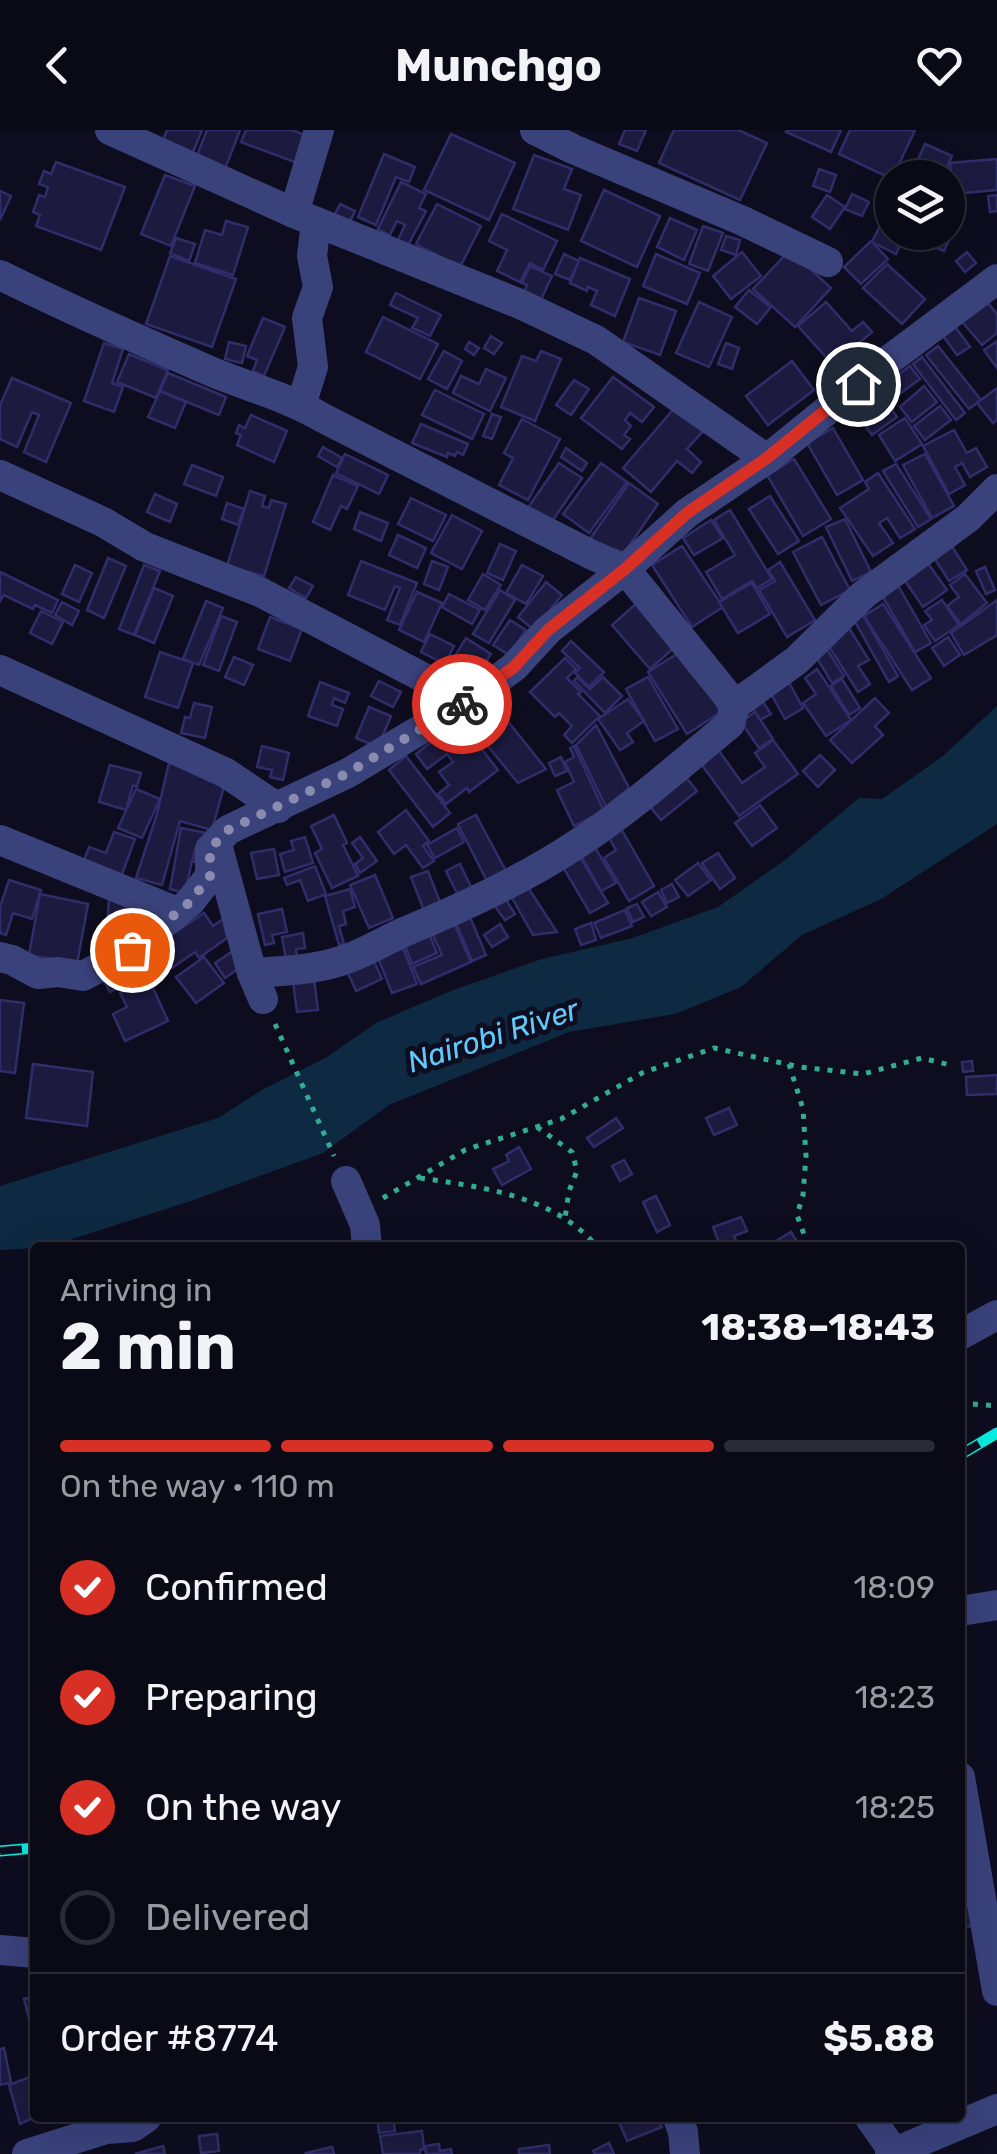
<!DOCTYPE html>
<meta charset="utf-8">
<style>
:root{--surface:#0a0a17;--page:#131320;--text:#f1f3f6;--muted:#999aa1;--line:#2a2b36;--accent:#d93025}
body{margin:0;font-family:Rubik,sans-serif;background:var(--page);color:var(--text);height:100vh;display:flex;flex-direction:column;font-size:38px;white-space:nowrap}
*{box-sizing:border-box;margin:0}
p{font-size:32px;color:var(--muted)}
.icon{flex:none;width:55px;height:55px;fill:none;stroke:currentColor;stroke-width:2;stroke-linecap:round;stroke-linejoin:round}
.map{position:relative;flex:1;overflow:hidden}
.drawer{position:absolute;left:30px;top:1112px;width:935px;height:880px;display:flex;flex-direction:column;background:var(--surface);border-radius:10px;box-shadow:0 10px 40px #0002,0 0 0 2px var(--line)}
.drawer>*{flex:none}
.tools{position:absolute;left:875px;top:30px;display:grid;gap:20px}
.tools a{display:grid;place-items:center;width:90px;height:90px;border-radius:50%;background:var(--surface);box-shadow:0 10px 40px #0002,0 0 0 2px var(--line);font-size:50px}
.pin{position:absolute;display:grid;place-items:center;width:85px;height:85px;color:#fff;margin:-42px;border:5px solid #fff;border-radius:50%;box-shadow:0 2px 10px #0007}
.courier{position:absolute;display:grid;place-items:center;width:100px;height:100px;margin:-50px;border:8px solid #d93025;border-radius:50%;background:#fff;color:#222;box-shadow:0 2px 12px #0007}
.overview em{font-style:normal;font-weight:700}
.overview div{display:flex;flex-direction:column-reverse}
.overview{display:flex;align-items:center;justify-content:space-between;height:170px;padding:0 30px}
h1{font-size:65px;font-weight:700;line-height:75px}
.bar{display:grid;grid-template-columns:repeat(4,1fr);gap:15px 10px;align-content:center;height:120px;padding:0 30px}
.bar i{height:12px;border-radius:8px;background:var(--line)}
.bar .on{background:var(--accent)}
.bar p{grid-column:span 4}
.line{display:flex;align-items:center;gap:25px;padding:0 30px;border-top:2px solid var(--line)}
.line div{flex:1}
ol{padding:0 30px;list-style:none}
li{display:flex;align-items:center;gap:30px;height:110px}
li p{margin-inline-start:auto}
li .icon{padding:10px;border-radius:50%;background:var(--accent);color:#fff;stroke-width:4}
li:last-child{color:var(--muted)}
li i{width:55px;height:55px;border:5px solid var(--line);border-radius:50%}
header{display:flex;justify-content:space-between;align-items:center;height:130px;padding:0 30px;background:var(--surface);font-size:45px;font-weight:700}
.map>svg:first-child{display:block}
.water{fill:#0e2a43}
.building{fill:#1c1a3f;stroke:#302d6a;stroke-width:2.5}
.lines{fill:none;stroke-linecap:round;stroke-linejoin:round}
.path{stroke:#32ac92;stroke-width:5;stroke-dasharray:5 8;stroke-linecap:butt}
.minor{stroke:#3a427c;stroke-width:30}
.rail-casing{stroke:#09ede2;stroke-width:11}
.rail{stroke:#0e0d1f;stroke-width:8;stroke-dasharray:22;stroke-linecap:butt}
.done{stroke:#8a8baf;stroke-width:10;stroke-dasharray:0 18}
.route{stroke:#d93025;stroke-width:12}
.labels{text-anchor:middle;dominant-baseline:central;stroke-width:10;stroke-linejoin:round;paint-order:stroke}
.water-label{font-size:30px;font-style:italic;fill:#60c9f9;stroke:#0e0d1f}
</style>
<header><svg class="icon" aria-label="back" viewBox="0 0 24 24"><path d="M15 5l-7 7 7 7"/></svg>Munchgo<svg class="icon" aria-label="heart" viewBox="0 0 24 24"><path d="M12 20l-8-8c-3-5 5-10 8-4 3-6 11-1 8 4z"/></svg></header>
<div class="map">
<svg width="997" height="2024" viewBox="0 0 997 2024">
<rect width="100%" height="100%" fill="#0e0d1f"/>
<polygon class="water" points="997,576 997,694 881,769 802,805 741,857 675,884 569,902 389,975 323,1023 191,1071 47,1117 0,1120 0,1056 218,988 262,960 327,927 376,893 453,860 542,829 633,808 718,777 785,730 859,668 882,669 943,626"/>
<g class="building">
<polygon points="167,0 202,0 191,27 161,15"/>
<polygon points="207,0 240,0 225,39 196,28"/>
<polygon points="246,0 292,0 307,6 297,33 241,12"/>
<polygon points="625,0 646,0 637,21 619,14"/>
<polygon points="674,0 738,0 767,13 740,70 659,33"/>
<polygon points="787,0 841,0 831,22 786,2"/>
<polygon points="850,0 915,0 892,49 839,24"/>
<polygon points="451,4 515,33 489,90 424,60"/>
<polygon points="925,14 952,26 942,48 922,48 912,43"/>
<polygon points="384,24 415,37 409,52 396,47 376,95 358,87"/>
<polygon points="534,25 572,39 564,59 581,65 568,100 513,79"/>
<polygon points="997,29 997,60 953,64 950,33"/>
<polygon points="56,32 125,57 101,120 36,96 40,85 33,82 39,65 45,67 48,57 39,54 44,41 51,44"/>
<polygon points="819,39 836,45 830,62 813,56"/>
<polygon points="165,45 195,56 171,116 141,104"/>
<polygon points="401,52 426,64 419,78 426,81 407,117 397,112 405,95 397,91 390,105 378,99"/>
<polygon points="604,60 660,86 637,137 581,111"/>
<polygon points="0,61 11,66 0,90"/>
<polygon points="852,64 869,72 862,86 845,79"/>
<polygon points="827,65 845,77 830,99 812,87"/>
<polygon points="997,65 997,81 990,82 988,66"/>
<polygon points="892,72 892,102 906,102 896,124 872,112"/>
<polygon points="340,74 355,81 349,93 334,86"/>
<polygon points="437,74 481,96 460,137 416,114"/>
<polygon points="948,83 959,88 944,121 927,114 933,102 948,102"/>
<polygon points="502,84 557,111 543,140 530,133 520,152 497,141 507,120 489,111"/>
<polygon points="670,88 697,100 684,130 657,117"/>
<polygon points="226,91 248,97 233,145 195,133 205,100 222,105"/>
<polygon points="703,96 723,103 708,141 689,134"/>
<polygon points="726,106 740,110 736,125 721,120"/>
<polygon points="176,108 195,114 189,131 170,123"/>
<polygon points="871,111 888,129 861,154 844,137"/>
<polygon points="790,120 831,158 795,197 753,159"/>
<polygon points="742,122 761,146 731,169 713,146"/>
<polygon points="967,122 976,133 965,142 956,131"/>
<polygon points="564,124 579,131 570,150 555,144"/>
<polygon points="656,124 700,143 687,174 643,156"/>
<polygon points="170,126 236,149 212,217 146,194"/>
<polygon points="580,128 630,149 615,186 591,175 597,161 588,157 587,161 570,153"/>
<polygon points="887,134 925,169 902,194 863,158"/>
<polygon points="530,136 552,146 538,176 521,169 527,155 522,153"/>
<polygon points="749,160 771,177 757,194 735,177"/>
<polygon points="396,163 441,185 430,206 412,198 418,188 390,175"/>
<polygon points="982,166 997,184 997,203 982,215 958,187"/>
<polygon points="639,168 676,181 660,225 623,212"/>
<polygon points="699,172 732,187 709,237 676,223"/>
<polygon points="826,172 852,201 863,192 872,202 833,235 798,196"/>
<polygon points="383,187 438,214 420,249 366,222"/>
<polygon points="263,188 285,197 264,246 253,241 257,230 247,226"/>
<polygon points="953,194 970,217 957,225 941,203"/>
<polygon points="491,206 502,213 494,224 484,218"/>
<polygon points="997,211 997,238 984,220"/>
<polygon points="229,212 246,216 242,233 225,229"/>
<polygon points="469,212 479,218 474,225 465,219"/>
<polygon points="104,213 123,219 112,253 123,257 114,282 84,271"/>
<polygon points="726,213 739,218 732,239 718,234"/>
<polygon points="938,216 981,270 969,279 926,225"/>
<polygon points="444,221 462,231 447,259 428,249"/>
<polygon points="541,221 561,229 535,291 501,277 522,226 536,231"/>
<polygon points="129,224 168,240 156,268 117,252"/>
<polygon points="922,227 965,283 956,290 913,234"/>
<polygon points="792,231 814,260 768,295 746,266"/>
<polygon points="910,236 920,249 894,268 884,255"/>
<polygon points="486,239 506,248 490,281 453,263 461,246 479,254"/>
<polygon points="168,243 226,267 219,285 160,261"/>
<polygon points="613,247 654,277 642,292 630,283 625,290 631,296 624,305 630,309 622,319 581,288"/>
<polygon points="12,248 71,273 46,332 24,322 39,285 32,282 17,317 0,309 0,275"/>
<polygon points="574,250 589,259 571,285 556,275"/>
<polygon points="875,256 897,287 872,305 850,275"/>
<polygon points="924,256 937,272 912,292 900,277"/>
<polygon points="997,258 997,290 993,293 977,273"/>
<polygon points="435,260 484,284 472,309 422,285"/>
<polygon points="160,261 186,272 175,298 148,287"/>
<polygon points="677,275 705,299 687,319 701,332 692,343 677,331 651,362 623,338"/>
<polygon points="940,276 951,290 925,310 914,296"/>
<polygon points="492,284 501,287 492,309 483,306"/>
<polygon points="251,285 287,301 274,332 237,315 241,305 236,303 239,295 245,298"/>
<polygon points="905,288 922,314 895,331 879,305"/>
<polygon points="522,289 560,309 528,370 499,355 513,328 504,323"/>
<polygon points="421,294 468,314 463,325 457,322 455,326 448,323 447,327 412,313"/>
<polygon points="833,298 863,350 837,365 807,313"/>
<polygon points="954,300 967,323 976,318 987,337 970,347 962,333 955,337 965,355 949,364 923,316"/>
<polygon points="323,317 342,328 337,337 318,326"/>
<polygon points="566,318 587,333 582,341 561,327"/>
<polygon points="345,324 388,345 379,364 336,343"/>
<polygon points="925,324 954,376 932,388 903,335"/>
<polygon points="794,329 831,389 803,406 767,345"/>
<polygon points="559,333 582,348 548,397 525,382"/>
<polygon points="601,333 627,352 589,403 563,384"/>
<polygon points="896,334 931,389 918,397 883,341"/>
<polygon points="192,335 223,347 216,366 184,354"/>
<polygon points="878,343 915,399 900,408 887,388 879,393 893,413 873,426 840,378 869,359 865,352"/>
<polygon points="333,345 358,356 347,379 341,376 330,400 313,392"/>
<polygon points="629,353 658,374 620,429 590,409"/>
<polygon points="250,361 265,366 262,376 269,378 271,370 286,374 264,446 227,436"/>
<polygon points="155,364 177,374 170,392 147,382"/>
<polygon points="770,366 799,411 778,424 749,379"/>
<polygon points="411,368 446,385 433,411 398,394"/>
<polygon points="227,373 244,379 238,395 222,389"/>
<polygon points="730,380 772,449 757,458 752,451 722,469 706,442 735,425 714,390"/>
<polygon points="360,382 388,393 381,411 354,399"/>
<polygon points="452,385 482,401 462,439 431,423"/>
<polygon points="845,389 871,442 852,451 826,397"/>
<polygon points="711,390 723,408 694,425 683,408"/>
<polygon points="398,405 426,418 417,438 389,425"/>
<polygon points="822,407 850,460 821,475 793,422"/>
<polygon points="500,414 516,421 503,450 487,443"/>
<polygon points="951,415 967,440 949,451 933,426"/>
<polygon points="682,416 723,477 692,497 652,435"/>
<polygon points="108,428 126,436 104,488 87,480"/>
<polygon points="361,431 417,453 400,495 387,490 400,458 395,456 385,480 348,465"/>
<polygon points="432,431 448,437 439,460 424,454"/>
<polygon points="780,432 815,490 787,507 759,460 775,451 768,440"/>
<polygon points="927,432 947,460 923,477 903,448"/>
<polygon points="75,435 92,443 79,472 62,464"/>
<polygon points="144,435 160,441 134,505 119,499"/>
<polygon points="522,435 543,446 526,474 506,463"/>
<polygon points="985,437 995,460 986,464 976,441"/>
<polygon points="0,442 58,470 52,483 35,475 33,479 4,465 0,471"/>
<polygon points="483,444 501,455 485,480 468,470"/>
<polygon points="965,444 987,473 961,494 947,476 959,467 950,455"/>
<polygon points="296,447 313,456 306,468 289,458"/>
<polygon points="546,452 562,465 534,500 518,487"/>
<polygon points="896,452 931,513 915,522 880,462"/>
<polygon points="752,453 770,484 738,503 719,472"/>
<polygon points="154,458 173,466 154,513 135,505"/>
<polygon points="500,460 515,470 489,513 473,504"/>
<polygon points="417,462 442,473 424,512 399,500"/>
<polygon points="449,464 480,480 472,494 442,477"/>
<polygon points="942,470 959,495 935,511 924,495 932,490 925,481"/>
<polygon points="997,470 997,505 964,525 951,503"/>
<polygon points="206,471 223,478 199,535 183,529"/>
<polygon points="62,472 79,481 72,495 55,485"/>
<polygon points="637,473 675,517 650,539 612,495"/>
<polygon points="883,474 931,548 912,560 864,486"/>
<polygon points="41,481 63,492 52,514 30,503"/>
<polygon points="863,485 898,546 889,552 854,490"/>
<polygon points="221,486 237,492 219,541 203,535"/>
<polygon points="270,487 302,499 290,531 258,519"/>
<polygon points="510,490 526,500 509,525 493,515"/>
<polygon points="849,498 869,530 858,536 870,554 858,562 826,512"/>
<polygon points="430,504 454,516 445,534 421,522"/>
<polygon points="948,507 960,525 944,536 932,518"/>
<polygon points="466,508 491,524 482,538 474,534 472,538 464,533 460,540 450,534"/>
<polygon points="571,511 604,542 589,557 575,543 580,538 562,521"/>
<polygon points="826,518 844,546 832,553 815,525"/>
<polygon points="682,521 721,582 687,604 648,542"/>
<polygon points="160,522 193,533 178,578 145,567"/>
<polygon points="234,527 253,535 244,555 225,547"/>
<polygon points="565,528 576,539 567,548 581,562 578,564 600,586 572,613 564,605 572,596 559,583 555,587 530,562"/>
<polygon points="817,539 851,590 826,606 803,573 816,564 805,548"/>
<polygon points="577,547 590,559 603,547 622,566 605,583 574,551"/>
<polygon points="648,547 678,599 655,611 626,559"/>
<polygon points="787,549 803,578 785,589 769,560"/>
<polygon points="842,549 860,578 849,585 831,556"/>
<polygon points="379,551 401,562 393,577 371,566"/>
<polygon points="320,552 349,563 345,573 334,568 332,575 343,579 337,596 308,586"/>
<polygon points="875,568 889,583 875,596 883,605 852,633 830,610"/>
<polygon points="628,569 644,591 627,603 633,612 620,620 598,589"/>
<polygon points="763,572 771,584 760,590 753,579"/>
<polygon points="194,573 212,577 205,608 181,603 185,587 190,588"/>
<polygon points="369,577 391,586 378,617 356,608"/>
<polygon points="498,579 546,639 518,653 473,598"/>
<polygon points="755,582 773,609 759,618 741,592"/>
<polygon points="459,590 498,640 469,662 467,658 446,674 438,664 449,655 439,642 453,632 447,624 427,639 416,624"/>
<polygon points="596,595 629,658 606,677 576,615"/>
<polygon points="773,610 798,644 739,686 699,631 717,618 742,653 765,637 755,623"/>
<polygon points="262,616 289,623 283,650 270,647 272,640 257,637"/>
<polygon points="574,616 604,681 574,696 557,660 574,652 565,632 574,627 570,618"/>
<polygon points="820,625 835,640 818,657 803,641"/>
<polygon points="406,626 450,683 433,697 389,640"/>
<polygon points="561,627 567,641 555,646 549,633"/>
<polygon points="169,633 226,649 212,700 180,691 162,755 136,748 157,684"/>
<polygon points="110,635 141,643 137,657 133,655 126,680 99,672"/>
<polygon points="684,645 697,661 661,690 648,674"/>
<polygon points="136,659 160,669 142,708 118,698"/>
<polygon points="760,675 777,698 752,716 735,693"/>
<polygon points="406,680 429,711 423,716 434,731 423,738 406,715 394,724 378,702"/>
<polygon points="334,685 347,713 343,715 358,746 332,758 315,723 322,719 311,696"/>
<polygon points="476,685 506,741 487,751 458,694"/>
<polygon points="620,697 654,756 629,771 604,728 616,720 607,704"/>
<polygon points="181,698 207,703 204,721 195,720 193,728 199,729 198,733 192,731 185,763 170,759"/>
<polygon points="457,698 464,712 435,728 427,715"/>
<polygon points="114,702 135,709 121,747 83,733 89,717 106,723"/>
<polygon points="305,707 313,733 285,742 280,724 294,720 291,711"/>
<polygon points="360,707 377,731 360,743 355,734 363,728 352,713"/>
<polygon points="593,714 616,753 601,761 579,722"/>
<polygon points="274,719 279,745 257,749 251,723"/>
<polygon points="577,722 608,773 590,783 560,732"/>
<polygon points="718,723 735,748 720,759 702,733"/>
<polygon points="698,733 711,750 688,766 675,750"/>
<polygon points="460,734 473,761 460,769 446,741"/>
<polygon points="315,736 326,764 308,771 300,750 287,755 284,748"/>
<polygon points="428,741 443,780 426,786 411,747"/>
<polygon points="375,745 393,788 369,798 350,755"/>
<polygon points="9,750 41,760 32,789 13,783 6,805 0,803 0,777"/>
<polygon points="672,754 679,767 667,773 661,760"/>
<polygon points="527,756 557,802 533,805 511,766"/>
<polygon points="350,759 355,777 343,781 346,794 339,796 344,814 339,815 325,766"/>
<polygon points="658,762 667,777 651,786 642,772"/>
<polygon points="40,764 88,774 77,834 29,825"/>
<polygon points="109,768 156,781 149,798 132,791 125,796 126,811 106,811"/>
<polygon points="505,768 515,784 505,790 494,775"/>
<polygon points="637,774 644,787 633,792 627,778"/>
<polygon points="282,779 287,802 272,805 274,813 265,815 258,784"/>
<polygon points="625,780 632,796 601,808 594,793"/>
<polygon points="204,783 213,796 223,789 227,808 199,828 195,822 172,838 156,815"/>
<polygon points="470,787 486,825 472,831 456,793"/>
<polygon points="454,793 471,832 421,854 413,837 442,825 432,803"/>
<polygon points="591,793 596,810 581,815 575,799"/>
<polygon points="500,794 508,807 492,817 484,805"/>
<polygon points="303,803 305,818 296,819 297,828 286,830 282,807"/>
<polygon points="430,806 437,823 412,834 405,816"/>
<polygon points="237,818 247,833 225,848 215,833"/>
<polygon points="403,818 417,854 392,863 378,828"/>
<polygon points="204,827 224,853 196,873 176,847"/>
<polygon points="374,831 382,849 356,861 348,843"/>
<polygon points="129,835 136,849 122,857 115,842"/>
<polygon points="111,843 119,857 110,862 102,848"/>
<polygon points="149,849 168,891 125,911 113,884 127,877 120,863"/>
<polygon points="314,849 318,880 297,882 293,852"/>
<polygon points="0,870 24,873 15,943 0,941"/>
<polygon points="972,931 973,941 963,942 962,932"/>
<polygon points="33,934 93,942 87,996 26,988"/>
<polygon points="997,945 997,964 967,965 966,947"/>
<polygon points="729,978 737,995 714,1005 706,988"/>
<polygon points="616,988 623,998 594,1017 587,1008"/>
<polygon points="519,1017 531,1039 502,1055 493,1039 509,1031 506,1025"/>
<polygon points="624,1030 632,1044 620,1051 612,1036"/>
<polygon points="656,1066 670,1095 657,1102 643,1072"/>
<polygon points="741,1087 747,1101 734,1106 739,1118 721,1118 713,1097"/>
<polygon points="791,1102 800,1116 766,1117"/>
<polygon points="970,1776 974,1795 960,1799 960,1778"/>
<polygon points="35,1866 35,1913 24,1869"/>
<polygon points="4,1918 11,1952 0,1955 0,1919"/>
<polygon points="35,1945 35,1987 20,1994 9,1955"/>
<polygon points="377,1988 393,1988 395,2001 379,2003"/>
<polygon points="630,1988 657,1988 662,1997 627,2011 619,1992"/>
<polygon points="422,2001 424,2019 420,2020 420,2024 383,2024 380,2006"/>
<polygon points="217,2004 219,2021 201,2023 199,2006"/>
<polygon points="609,2013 614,2024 595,2024 593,2021"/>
<polygon points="439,2014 440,2021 451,2019 452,2024 426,2024 425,2016"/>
<polygon points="549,2015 550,2024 519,2024 519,2019"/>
<polygon points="163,2016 165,2024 135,2024"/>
<polygon points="332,2017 334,2024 307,2024 306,2023"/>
</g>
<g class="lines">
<g class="path">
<polyline points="275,894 334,1026"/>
<polyline points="789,934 803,979 806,1026 803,1065 797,1085 809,1118"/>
<polyline points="537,997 572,1022 577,1041 569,1061 565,1088"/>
<path d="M420,1048C482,1057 556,1066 598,1118"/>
<polyline points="383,1068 465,1020 561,989 642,943 714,918 800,937 863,944 922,928 950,935"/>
<polyline points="960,1275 973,1274 997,1276"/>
</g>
<g class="minor">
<polyline points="110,0 294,83 520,174 596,210 767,329"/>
<polyline points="535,0 573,19 743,91 828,132"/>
<polyline points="294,83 319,0"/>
<path d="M0,145C69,179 139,210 210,241C248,257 288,267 323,288L592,425L625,439L735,575L797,530L863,465L968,388L997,359"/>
<polyline points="301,275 313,237 307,188 318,157 312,126 316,92"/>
<polyline points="0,345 103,392 145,417 260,462 468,571"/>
<polyline points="0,540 226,643 278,678"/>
<polyline points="0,710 177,782"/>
<polyline points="218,718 252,843 263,869"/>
<polyline points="0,827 12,830 38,844 58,842 83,846 132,820 190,772 210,746 210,719 228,700 348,643 468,571 514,537 548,500 625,439 687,383 767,329 889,230 997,149"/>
<path d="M252,843C284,841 319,840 349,828C368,821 386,810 404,802C462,778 521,751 574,716C630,680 679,636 730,594L735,575"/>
<polyline points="346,1051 365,1095 367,1118"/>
<polyline points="960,1205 997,1185"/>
<polyline points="960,1481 997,1475"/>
<polyline points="960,1647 997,1861"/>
<polyline points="0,1820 35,1823"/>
<polyline points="678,1988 683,2002 685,2024"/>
<polyline points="870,1988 894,2022"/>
<polyline points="27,2024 106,1999 133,1997 146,1988"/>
<polyline points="890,2024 997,1979"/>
</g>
<g class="rail-casing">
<g id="rail">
<polyline points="960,1325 997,1303"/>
<polyline points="0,1721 35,1718"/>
</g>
</g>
<use href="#rail" class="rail"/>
</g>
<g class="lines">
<polyline class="done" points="132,820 190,772 210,746 210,719 228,700 348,643 462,574"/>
<polyline class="route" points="462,574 514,537 548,500 625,439 687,383 767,328 858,254"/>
</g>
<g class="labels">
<g class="water-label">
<text transform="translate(493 906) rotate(-18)">Nairobi River</text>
</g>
</g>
</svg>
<div class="tools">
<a><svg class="icon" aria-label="layers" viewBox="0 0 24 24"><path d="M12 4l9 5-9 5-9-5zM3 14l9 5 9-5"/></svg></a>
</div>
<div class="pin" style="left:132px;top:820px;background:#ea580c"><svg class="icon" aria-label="bag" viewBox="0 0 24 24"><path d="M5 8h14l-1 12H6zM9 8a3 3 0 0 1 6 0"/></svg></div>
<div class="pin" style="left:858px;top:254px;background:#1f2937"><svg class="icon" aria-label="home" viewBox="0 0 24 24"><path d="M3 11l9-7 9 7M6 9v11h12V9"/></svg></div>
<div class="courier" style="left:462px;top:574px"><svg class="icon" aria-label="bike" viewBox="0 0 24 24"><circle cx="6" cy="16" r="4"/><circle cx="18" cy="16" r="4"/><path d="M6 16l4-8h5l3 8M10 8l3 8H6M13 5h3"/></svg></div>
<section class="drawer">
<div class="overview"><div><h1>2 min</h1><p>Arriving in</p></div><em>18:38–18:43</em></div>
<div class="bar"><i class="on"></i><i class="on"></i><i class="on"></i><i></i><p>On the way · 110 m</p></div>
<ol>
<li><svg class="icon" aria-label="check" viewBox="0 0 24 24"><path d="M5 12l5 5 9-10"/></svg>Confirmed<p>18:09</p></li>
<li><svg class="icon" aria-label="check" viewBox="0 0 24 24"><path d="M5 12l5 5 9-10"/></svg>Preparing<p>18:23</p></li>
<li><svg class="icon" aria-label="check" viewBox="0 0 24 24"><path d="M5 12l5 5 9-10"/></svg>On the way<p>18:25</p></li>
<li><i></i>Delivered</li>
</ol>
<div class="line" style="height:130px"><div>Order #8774</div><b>$5.88</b></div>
</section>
</div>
